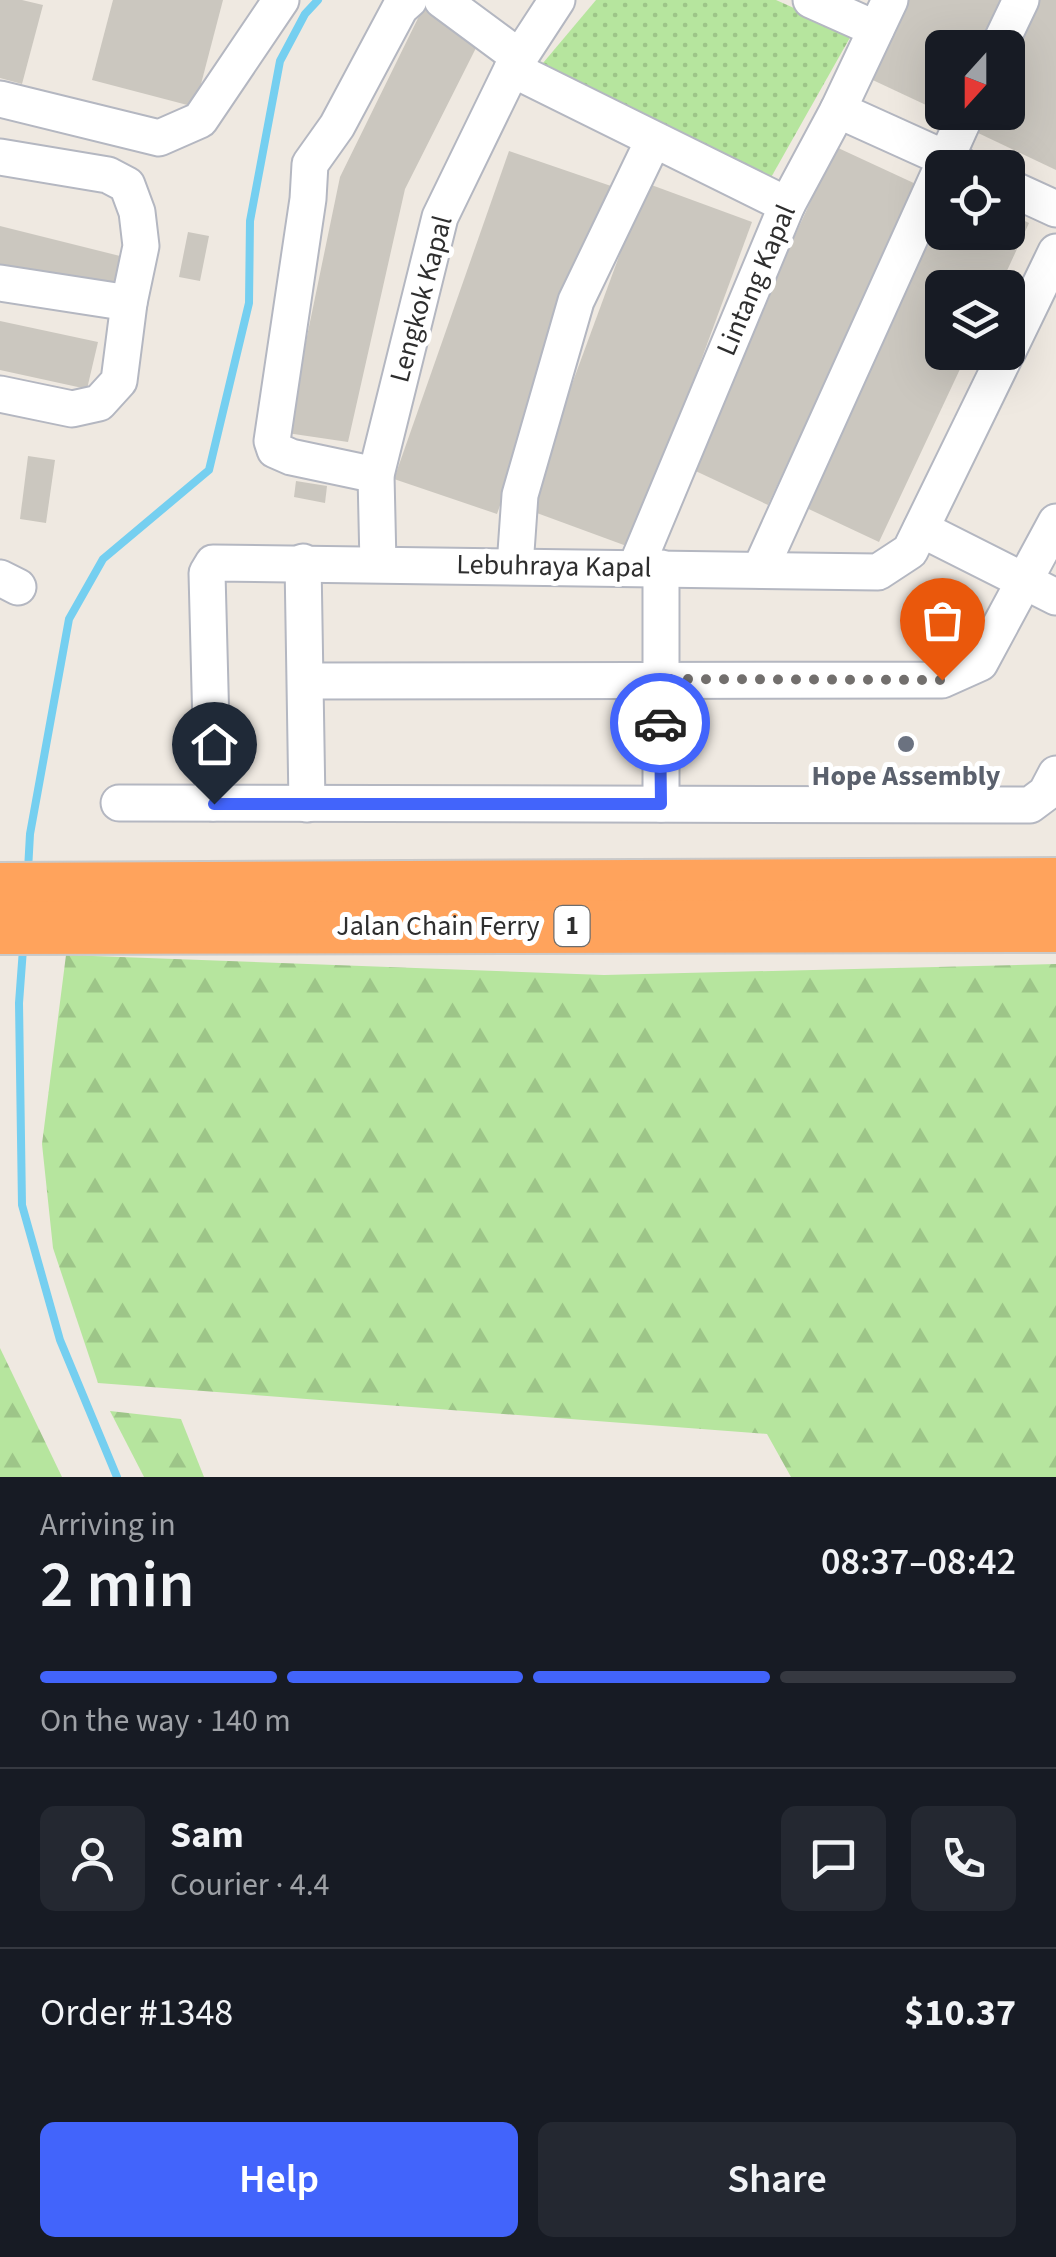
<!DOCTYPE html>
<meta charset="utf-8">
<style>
:root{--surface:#171b24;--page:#242831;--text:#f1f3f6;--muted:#9ea1a6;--line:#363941;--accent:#4264fb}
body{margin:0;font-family:"Source Sans 3",sans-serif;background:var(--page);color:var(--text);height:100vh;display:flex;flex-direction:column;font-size:38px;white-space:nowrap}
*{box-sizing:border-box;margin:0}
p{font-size:32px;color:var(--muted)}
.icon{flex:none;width:55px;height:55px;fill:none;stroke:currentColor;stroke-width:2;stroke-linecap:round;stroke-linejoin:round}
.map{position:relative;height:1477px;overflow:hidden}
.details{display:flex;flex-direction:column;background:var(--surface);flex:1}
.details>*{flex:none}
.needle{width:65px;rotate:201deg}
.fabs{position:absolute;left:925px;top:30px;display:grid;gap:20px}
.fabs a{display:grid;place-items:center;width:100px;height:100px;border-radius:15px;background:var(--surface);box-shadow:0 10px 40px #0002;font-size:50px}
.pin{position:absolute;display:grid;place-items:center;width:85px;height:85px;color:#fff;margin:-102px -42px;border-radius:50% 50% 50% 0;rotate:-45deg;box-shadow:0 0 10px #0007}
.pin .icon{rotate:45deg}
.courier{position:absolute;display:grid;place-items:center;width:100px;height:100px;margin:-50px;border:8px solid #4264fb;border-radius:50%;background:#fff;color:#222;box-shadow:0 2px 12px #0007}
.head em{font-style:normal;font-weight:600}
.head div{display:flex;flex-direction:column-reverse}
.head{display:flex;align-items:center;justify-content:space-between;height:170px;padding:0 40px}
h1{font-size:65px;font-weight:600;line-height:75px}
.bar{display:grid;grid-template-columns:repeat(4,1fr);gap:15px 10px;align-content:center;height:120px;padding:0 40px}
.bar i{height:12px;border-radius:8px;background:var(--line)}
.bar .on{background:var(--accent)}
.bar p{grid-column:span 4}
.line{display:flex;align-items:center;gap:25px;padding:0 40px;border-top:2px solid var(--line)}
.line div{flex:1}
.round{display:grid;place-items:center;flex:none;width:105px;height:105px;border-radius:15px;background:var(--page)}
.button{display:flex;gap:20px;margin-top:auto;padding:20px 40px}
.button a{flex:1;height:115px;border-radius:15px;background:var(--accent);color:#fff;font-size:40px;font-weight:600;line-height:115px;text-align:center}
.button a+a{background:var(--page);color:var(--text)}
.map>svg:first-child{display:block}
.grass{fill:url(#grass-dots)}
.forest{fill:url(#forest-firs)}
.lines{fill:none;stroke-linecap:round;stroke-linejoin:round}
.stream{stroke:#75cff0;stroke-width:8}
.building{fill:#cbc7bf}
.minor-casing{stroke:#b4b7c1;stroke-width:39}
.highway-casing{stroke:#c9c9c9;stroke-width:56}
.minor{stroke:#fff;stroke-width:35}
.highway{stroke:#ffa35c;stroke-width:52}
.done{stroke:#726f6d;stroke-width:10;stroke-dasharray:0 18}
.route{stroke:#4264fb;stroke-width:12}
.worship-dot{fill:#6b7280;stroke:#fff;stroke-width:4}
.labels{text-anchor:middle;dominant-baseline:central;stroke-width:10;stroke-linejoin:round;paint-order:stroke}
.shield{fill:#fff;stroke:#6d6d6d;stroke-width:2.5}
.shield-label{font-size:25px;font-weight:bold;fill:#2e2e2e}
.street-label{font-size:28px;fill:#2e2e2e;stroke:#fff}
.worship-label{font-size:28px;font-weight:bold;fill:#5b616d;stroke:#fff}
</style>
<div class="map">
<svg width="1056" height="1477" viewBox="0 0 1056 1477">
<defs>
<pattern id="grass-dots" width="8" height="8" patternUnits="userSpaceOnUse" patternTransform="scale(2.5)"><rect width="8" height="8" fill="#b6e59e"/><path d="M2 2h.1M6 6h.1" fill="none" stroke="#9dc588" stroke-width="1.8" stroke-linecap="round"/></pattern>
<pattern id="forest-firs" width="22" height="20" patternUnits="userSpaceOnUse" patternTransform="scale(2.5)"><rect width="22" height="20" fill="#b6e59e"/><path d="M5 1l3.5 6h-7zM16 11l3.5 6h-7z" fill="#9dc588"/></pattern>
</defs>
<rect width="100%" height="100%" fill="#efe9e1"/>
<polygon class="grass" points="596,0 776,0 852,34 769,181 543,63"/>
<g class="forest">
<polygon points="66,955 604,975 1056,964 1056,1477 791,1477 767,1434 98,1383 53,1248 42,1144"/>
<polygon points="0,1348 62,1477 0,1477"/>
<polygon points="110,1411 181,1419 204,1477 144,1477"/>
</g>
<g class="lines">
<g class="stream">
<polyline points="28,870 30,834 69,619 103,559 209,470 249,303 250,221 280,61 305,14 318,0"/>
<polyline points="23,949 19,1003 22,1205 60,1340 117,1477"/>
</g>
</g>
<g class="building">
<polygon points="0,0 22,0 43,5 22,84 0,78"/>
<polygon points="113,0 223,0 195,107 92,80"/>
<polygon points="898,0 1015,0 992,48 942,48 942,112 961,112 958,120 862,75"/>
<polygon points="1038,0 1056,0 1056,170 976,132 985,112 1008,112 1008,65"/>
<polygon points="424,6 480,40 405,189 348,442 287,433 340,177"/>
<polygon points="836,147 918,185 768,505 687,467"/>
<polygon points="509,151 611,186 497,514 394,479"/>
<polygon points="646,183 752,222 632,548 526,509"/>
<polygon points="942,195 942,232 1008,232 1008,213 1029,223 999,288 942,288 942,352 968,352 879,542 798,504"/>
<polygon points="0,226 132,259 118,297 0,275"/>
<polygon points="188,232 209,236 200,281 179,277"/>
<polygon points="0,321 98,342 87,389 0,370"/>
<polygon points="28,456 55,460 46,523 20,519"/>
<polygon points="296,481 327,486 325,503 294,497"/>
</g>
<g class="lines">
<g class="minor-casing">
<g id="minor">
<polyline points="442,0 519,57"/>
<polyline points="811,0 876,29"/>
<polyline points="998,48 1021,0"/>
<polyline points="512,69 787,205"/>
<polyline points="0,99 159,138 200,120 281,0"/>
<polyline points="838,110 964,167"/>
<polyline points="0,157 108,175 127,185 137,212 141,246 129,303 119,381 99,403 72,409 0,394"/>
<polyline points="1008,187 1056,209"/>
<polyline points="0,283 129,303"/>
<polyline points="1008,351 1056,252"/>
<polyline points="376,475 291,457 275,450 272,441 308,199 310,164 337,126 400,8 409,0"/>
<polyline points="921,529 1056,597"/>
<polyline points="303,562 307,804"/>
<polyline points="378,564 376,475 440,217 512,69 557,0"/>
<polyline points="515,566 520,495 576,301 653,141"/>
<polyline points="636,567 787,205 838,110 890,0"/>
<polyline points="661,568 661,804"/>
<polyline points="760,570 967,112"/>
<polyline points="0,578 18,587"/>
<polyline points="307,681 942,680 980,663 1056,522"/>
<polyline points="119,803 1030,805 1046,793 1056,774"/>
<polyline points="213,803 207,573 213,563 878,572 910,551 1007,352"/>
</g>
</g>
<g class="highway-casing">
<g id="highway">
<polyline points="0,889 1056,884"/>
<polyline points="0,928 1056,926"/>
</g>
</g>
<use href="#minor" class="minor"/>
<use href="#highway" class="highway"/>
</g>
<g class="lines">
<polyline class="done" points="660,723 660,679 942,680"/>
<polyline class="route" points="214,804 661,804 660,723"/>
</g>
<circle class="worship-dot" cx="906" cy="744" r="10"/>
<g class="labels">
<rect class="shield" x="554.5" y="906" width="35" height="40" rx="8"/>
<g class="shield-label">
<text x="572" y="926">1</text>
</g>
<g class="street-label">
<text transform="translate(756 280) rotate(-67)">Lintang Kapal</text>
<text transform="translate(421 299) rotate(-75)">Lengkok Kapal</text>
<text transform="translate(554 566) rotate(1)">Lebuhraya Kapal</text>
<text x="438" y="926">Jalan Chain Ferry</text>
</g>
<g class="worship-label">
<text x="906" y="776">Hope Assembly</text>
</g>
</g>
</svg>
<div class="fabs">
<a><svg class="needle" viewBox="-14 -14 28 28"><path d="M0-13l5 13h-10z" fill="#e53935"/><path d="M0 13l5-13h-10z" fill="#9ea1a6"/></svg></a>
<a><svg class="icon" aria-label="locate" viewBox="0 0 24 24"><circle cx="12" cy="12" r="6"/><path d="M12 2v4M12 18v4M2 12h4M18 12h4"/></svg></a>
<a><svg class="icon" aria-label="layers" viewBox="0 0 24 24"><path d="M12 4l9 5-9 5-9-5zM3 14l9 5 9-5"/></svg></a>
</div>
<div class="pin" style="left:942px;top:680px;background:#ea580c"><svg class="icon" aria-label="bag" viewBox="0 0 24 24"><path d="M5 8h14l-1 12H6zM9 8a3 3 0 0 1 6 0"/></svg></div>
<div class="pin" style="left:214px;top:804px;background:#1f2937"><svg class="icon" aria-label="home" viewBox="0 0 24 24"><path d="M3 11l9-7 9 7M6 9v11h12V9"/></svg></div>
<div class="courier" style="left:660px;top:723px"><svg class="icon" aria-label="car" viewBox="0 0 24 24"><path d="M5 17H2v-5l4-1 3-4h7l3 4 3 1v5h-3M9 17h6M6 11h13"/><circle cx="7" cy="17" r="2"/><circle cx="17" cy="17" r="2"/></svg></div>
</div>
<section class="details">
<div class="head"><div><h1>2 min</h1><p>Arriving in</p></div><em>08:37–08:42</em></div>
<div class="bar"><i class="on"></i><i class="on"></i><i class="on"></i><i></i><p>On the way · 140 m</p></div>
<div class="line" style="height:180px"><a class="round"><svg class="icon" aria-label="person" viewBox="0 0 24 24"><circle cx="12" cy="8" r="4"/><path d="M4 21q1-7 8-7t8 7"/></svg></a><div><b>Sam</b><p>Courier · 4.4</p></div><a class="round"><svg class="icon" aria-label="chat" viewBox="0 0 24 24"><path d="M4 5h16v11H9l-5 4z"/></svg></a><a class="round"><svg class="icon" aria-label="phone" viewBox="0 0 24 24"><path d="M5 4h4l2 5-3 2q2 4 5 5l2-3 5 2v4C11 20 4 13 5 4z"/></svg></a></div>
<div class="line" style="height:130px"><div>Order #1348</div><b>$10.37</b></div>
<div class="button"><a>Help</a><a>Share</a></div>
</section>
